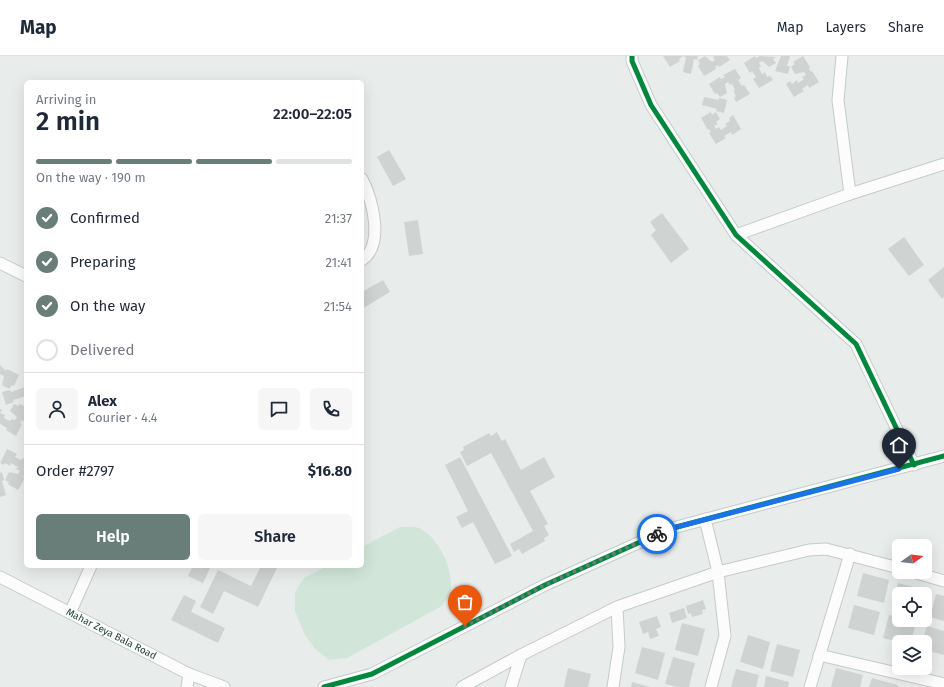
<!DOCTYPE html>
<meta charset="utf-8">
<style>
:root{--surface:#fff;--page:#f6f6f7;--text:#1f2937;--muted:#747a83;--line:#e0e1e3;--accent:#697e78}
body{margin:0;font-family:"Fira Sans",sans-serif;background:var(--page);color:var(--text);height:100vh;display:flex;flex-direction:column;font-size:15px;white-space:nowrap}
*{box-sizing:border-box;margin:0}
p{font-size:13px;color:var(--muted)}
.icon{flex:none;width:22px;height:22px;fill:none;stroke:currentColor;stroke-width:2;stroke-linecap:round;stroke-linejoin:round}
.map{position:relative;flex:1;overflow:hidden}
.details{position:absolute;left:24px;top:24px;width:340px;height:488px;display:flex;flex-direction:column;background:var(--surface);border-radius:6px;box-shadow:0 4px 16px #0002}
.details>*{flex:none}
.needle{width:26px;rotate:76deg}
.fabs{position:absolute;left:892px;top:483px;display:grid;gap:8px}
.fabs a{display:grid;place-items:center;width:40px;height:40px;border-radius:6px;background:var(--surface);box-shadow:0 4px 16px #0002;font-size:20px}
.pin{position:absolute;display:grid;place-items:center;width:34px;height:34px;color:#fff;margin:-41px -17px;border-radius:50% 50% 50% 0;rotate:-45deg;box-shadow:0 0 4px #0007}
.pin .icon{rotate:45deg}
.courier{position:absolute;display:grid;place-items:center;width:40px;height:40px;margin:-20px;border:3px solid #1a73e8;border-radius:50%;background:#fff;color:#222;box-shadow:0 1px 5px #0007}
.head em{font-style:normal;font-weight:600}
.head div{display:flex;flex-direction:column-reverse}
.head{display:flex;align-items:center;justify-content:space-between;height:68px;padding:0 12px}
h1{font-size:26px;font-weight:600;line-height:30px}
.bar{display:grid;grid-template-columns:repeat(4,1fr);gap:6px 4px;align-content:center;height:48px;padding:0 12px}
.bar i{height:5px;border-radius:3px;background:var(--line)}
.bar .on{background:var(--accent)}
.bar p{grid-column:span 4}
.line{display:flex;align-items:center;gap:10px;padding:0 12px;border-top:1px solid var(--line)}
.line div{flex:1}
.round{display:grid;place-items:center;flex:none;width:42px;height:42px;border-radius:6px;background:var(--page)}
ol{padding:0 12px;list-style:none}
li{display:flex;align-items:center;gap:12px;height:44px}
li p{margin-inline-start:auto}
li .icon{padding:4px;border-radius:50%;background:var(--accent);color:#fff;stroke-width:4}
li:last-child{color:var(--muted)}
li i{width:22px;height:22px;border:2px solid var(--line);border-radius:50%}
.cta{display:flex;gap:8px;margin-top:auto;padding:8px 12px}
.cta a{flex:1;height:46px;border-radius:6px;background:var(--accent);color:#fff;font-size:16px;font-weight:600;line-height:46px;text-align:center}
.cta a+a{background:var(--page);color:var(--text)}
header{display:flex;align-items:center;gap:24px;box-sizing:border-box;height:56px;padding:0 20px;background:var(--surface);border-bottom:1px solid var(--line)}
header strong{font-size:19px}
nav{display:flex;gap:22px;margin-inline-start:auto;font-size:14px}
.map>svg:first-child{display:block}
.pitch{fill:#d1e6d8}
.building{fill:#cfd4d2}
.lines{fill:none;stroke-linecap:round;stroke-linejoin:round}
.minor-casing{stroke:#c5cac8;stroke-width:13}
.minor{stroke:#fcfcfc;stroke-width:11}
.cycleway-casing{stroke:#f7fbf9;stroke-width:8}
.cycleway{stroke:#00873e;stroke-width:5}
.done{stroke:#697e78;stroke-width:4;stroke-dasharray:0 7.2}
.route{stroke:#1a73e8;stroke-width:5}
.labels{text-anchor:middle;dominant-baseline:central;stroke-width:4;stroke-linejoin:round;paint-order:stroke}
.street-label{font-size:10px;fill:#24423a;stroke:#f7fbf9}
</style>
<header>
<strong>Map</strong>
<nav><a>Map</a><a>Layers</a><a>Share</a></nav>
</header>
<div class="map">
<svg width="944" height="631" viewBox="0 0 944 631">
<rect width="100%" height="100%" fill="#e8edeb"/>
<path class="pitch" d="M400,471C405,471 414,470 419,472C439,481 453,513 451,534C450,539 445,545 442,550L347,602L329,604L315,593L305,579L295,555V536L304,522L327,510H362V491Z"/>
<g class="building">
<polygon points="663,0 698,0 697,4 694,3 691,18 683,16 686,1 683,0 679,3 680,5 670,11"/>
<polygon points="705,0 712,6 715,4 713,1 714,0 727,0 730,4 719,11 718,9 715,11 716,13 704,20 698,10 700,8 698,4"/>
<polygon points="755,0 756,2 760,0 776,1 773,3 776,7 769,11 762,5 759,7 761,10 759,12 762,18 765,16 767,21 770,20 773,24 759,32 753,23 756,21 752,15 750,17 744,7"/>
<polygon points="781,0 790,0 787,10 790,10 788,18 775,15"/>
<polygon points="803,0 810,11 809,13 811,16 812,15 819,26 809,32 808,29 802,33 804,35 794,41 786,28 790,25 792,28 797,24 798,27 804,23 802,21 806,19 804,16 795,18 791,11 795,8 793,6"/>
<polygon points="735,13 741,22 738,24 742,30 744,29 750,38 736,46 734,42 736,40 733,35 735,34 732,28 730,29 728,26 725,28 727,37 720,41 717,37 715,38 709,28 720,21 721,23 725,21 723,19"/>
<polygon points="704,41 719,44 719,42 727,44 724,57 716,55 717,53 702,49"/>
<polygon points="711,56 712,59 716,56 720,63 716,66 718,68 714,70 716,73 719,71 721,74 727,70 725,68 730,65 729,62 733,59 741,73 732,79 731,76 724,80 726,82 716,88 709,77 711,76 709,73 708,74 701,62"/>
<polygon points="389,94 406,123 393,130 377,101"/>
<polygon points="662,157 689,193 671,207 651,179 656,174 650,166"/>
<polygon points="418,164 423,198 409,200 404,166"/>
<polygon points="904,181 924,209 909,220 888,193"/>
<polygon points="944,211 944,241 942,243 928,224"/>
<polygon points="383,224 390,236 362,253 362,236"/>
<polygon points="0,309 6,315 7,313 19,319 14,330 12,329 9,333 2,329 4,320 0,318"/>
<polygon points="25,331 26,340 13,344 14,346 6,349 2,336 10,334 11,336"/>
<polygon points="14,348 18,350 20,348 26,351 26,360 24,365 22,364 20,367 22,368 16,380 6,374 7,372 0,368 0,353 2,354 0,357 5,359 4,362 10,365 12,363 15,364 17,361 10,355"/>
<polygon points="497,376 502,385 505,383 521,414 544,401 555,421 530,435 548,468 544,470 549,479 544,482 545,485 522,498 519,493 514,496 510,488 533,475 491,397 467,410 460,396 464,394 463,391 489,377 491,380"/>
<polygon points="7,393 17,398 15,401 21,404 23,402 26,404 26,419 25,418 23,421 25,422 18,434 8,428 9,426 5,424 9,416 18,418 20,415 16,413 18,411 11,407 10,410 5,407 4,409 0,407"/>
<polygon points="460,401 512,500 495,508 473,466 462,472 456,461 468,455 445,409"/>
<polygon points="2,416 4,424 2,425 6,439 0,441 0,417"/>
<polygon points="193,510 211,510 203,527 188,520"/>
<polygon points="256,510 278,510 258,551 224,535 213,558 200,551 218,514 251,530 260,512"/>
<polygon points="863,517 889,524 884,547 857,540"/>
<polygon points="898,527 925,534 924,538 899,538 899,552 892,550"/>
<polygon points="936,538 944,540 944,565 930,561"/>
<polygon points="184,539 196,545 191,556 225,572 218,587 171,564"/>
<polygon points="703,544 706,553 702,554 703,558 692,561 691,557 688,558 686,550"/>
<polygon points="854,549 880,556 874,579 848,572"/>
<polygon points="684,552 687,562 672,567 669,557"/>
<polygon points="889,559 899,561 899,564 916,566 911,586 899,586 883,582"/>
<polygon points="657,560 661,571 656,573 659,580 650,583 648,576 643,578 639,566"/>
<polygon points="682,567 705,573 698,600 675,594"/>
<polygon points="927,570 944,575 944,599 925,594 925,586 922,586"/>
<polygon points="748,579 770,586 763,613 740,606"/>
<polygon points="777,588 800,594 793,621 770,615"/>
<polygon points="642,591 665,597 658,624 635,617"/>
<polygon points="673,601 695,607 689,631 677,631 665,628"/>
<polygon points="568,612 591,618 588,631 564,631"/>
<polygon points="836,612 863,619 860,631 831,631"/>
<polygon points="736,613 759,619 756,631 731,631"/>
<polygon points="766,620 789,626 788,631 764,631"/>
<polygon points="872,622 898,629 898,631 869,631"/>
<polygon points="632,626 650,631 631,631"/>
</g>
<g class="lines">
<g class="minor-casing">
<g id="minor">
<polyline points="632,0 632,5 651,49 736,179 856,288 914,409"/>
<polyline points="842,0 838,44 850,138"/>
<path d="M362,123C372,143 385,188 362,204"/>
<polyline points="736,179 850,138 944,108"/>
<polyline points="0,207 26,220"/>
<polyline points="705,463 718,516 725,580 711,631"/>
<polyline points="913,516 944,525"/>
<path id="s1" d="M0,521L189,618L224,631"/>
<polyline points="70,557 91,510"/>
<polyline points="819,599 944,628"/>
<polyline points="187,631 189,618"/>
<polyline points="324,631 372,618 545,529 669,473 944,400"/>
<polyline points="462,631 521,599 617,551 718,516 809,494 826,493 899,512"/>
<polyline points="511,631 521,599"/>
<polyline points="613,631 619,591 617,551"/>
<polyline points="810,631 850,498"/>
</g>
</g>
<use href="#minor" class="minor"/>
<g class="cycleway-casing">
<g id="cycleway">
<polyline points="632,0 632,5 651,49 736,179 856,288 914,409"/>
<polyline points="324,631 372,618 545,529 669,473 944,400"/>
</g>
</g>
<use href="#cycleway" class="cycleway"/>
</g>
<g class="lines">
<polyline class="done" points="465,570 545,529 657,478"/>
<polyline class="route" points="657,478 669,473 899,413"/>
</g>
<g class="labels">
<g class="street-label">
<text stroke="none"><textPath href="#s1" startOffset="125">Mahar Zeya Bala Road</textPath></text>
</g>
</g>
</svg>
<div class="fabs">
<a><svg class="needle" viewBox="-14 -14 28 28"><path d="M0-13l5 13h-10z" fill="#e53935"/><path d="M0 13l5-13h-10z" fill="#747a83"/></svg></a>
<a><svg class="icon" aria-label="locate" viewBox="0 0 24 24"><circle cx="12" cy="12" r="6"/><path d="M12 2v4M12 18v4M2 12h4M18 12h4"/></svg></a>
<a><svg class="icon" aria-label="layers" viewBox="0 0 24 24"><path d="M12 4l9 5-9 5-9-5zM3 14l9 5 9-5"/></svg></a>
</div>
<div class="pin" style="left:465px;top:570px;background:#ea580c"><svg class="icon" aria-label="bag" viewBox="0 0 24 24"><path d="M5 8h14l-1 12H6zM9 8a3 3 0 0 1 6 0"/></svg></div>
<div class="pin" style="left:899px;top:413px;background:#1f2937"><svg class="icon" aria-label="home" viewBox="0 0 24 24"><path d="M3 11l9-7 9 7M6 9v11h12V9"/></svg></div>
<div class="courier" style="left:657px;top:478px"><svg class="icon" aria-label="bike" viewBox="0 0 24 24"><circle cx="6" cy="16" r="4"/><circle cx="18" cy="16" r="4"/><path d="M6 16l4-8h5l3 8M10 8l3 8H6M13 5h3"/></svg></div>
<section class="details">
<div class="head"><div><h1>2 min</h1><p>Arriving in</p></div><em>22:00–22:05</em></div>
<div class="bar"><i class="on"></i><i class="on"></i><i class="on"></i><i></i><p>On the way · 190 m</p></div>
<ol>
<li><svg class="icon" aria-label="check" viewBox="0 0 24 24"><path d="M5 12l5 5 9-10"/></svg>Confirmed<p>21:37</p></li>
<li><svg class="icon" aria-label="check" viewBox="0 0 24 24"><path d="M5 12l5 5 9-10"/></svg>Preparing<p>21:41</p></li>
<li><svg class="icon" aria-label="check" viewBox="0 0 24 24"><path d="M5 12l5 5 9-10"/></svg>On the way<p>21:54</p></li>
<li><i></i>Delivered</li>
</ol>
<div class="line" style="height:72px"><a class="round"><svg class="icon" aria-label="person" viewBox="0 0 24 24"><circle cx="12" cy="8" r="4"/><path d="M4 21q1-7 8-7t8 7"/></svg></a><div><b>Alex</b><p>Courier · 4.4</p></div><a class="round"><svg class="icon" aria-label="chat" viewBox="0 0 24 24"><path d="M4 5h16v11H9l-5 4z"/></svg></a><a class="round"><svg class="icon" aria-label="phone" viewBox="0 0 24 24"><path d="M5 4h4l2 5-3 2q2 4 5 5l2-3 5 2v4C11 20 4 13 5 4z"/></svg></a></div>
<div class="line" style="height:52px"><div>Order #2797</div><b>$16.80</b></div>
<div class="cta"><a>Help</a><a>Share</a></div>
</section>
</div>
